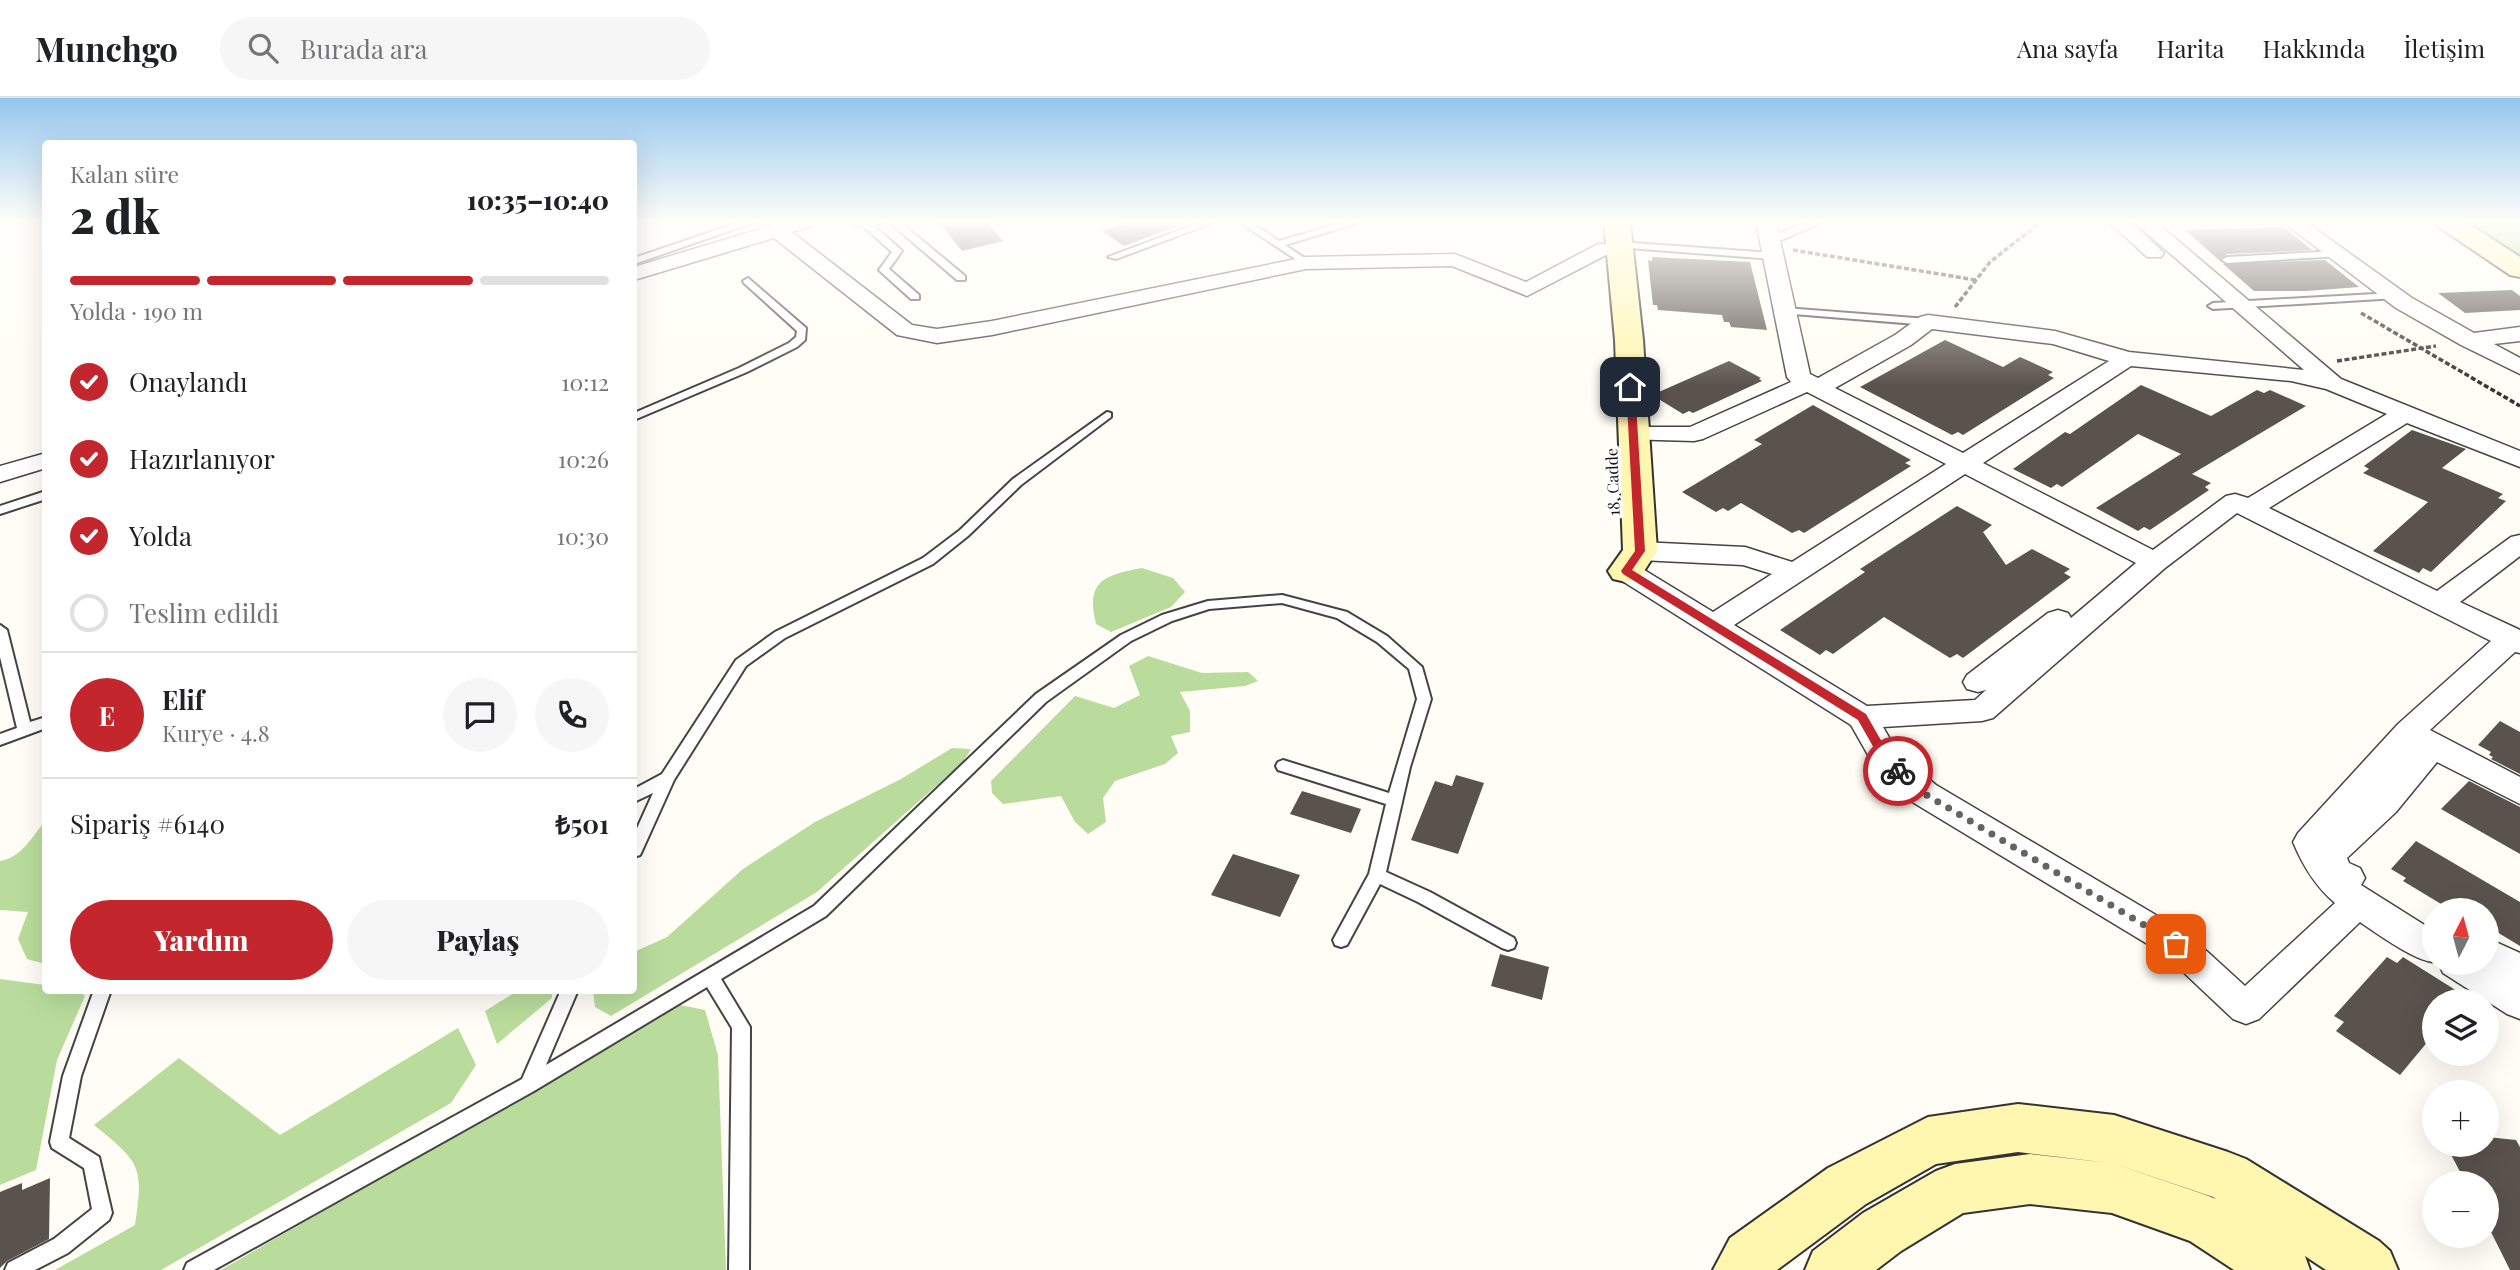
<!DOCTYPE html>
<html lang="tr">
<meta charset="utf-8">
<style>
:root{--surface:#fff;--page:#f6f6f6;--text:#202124;--muted:#757577;--line:#e0e0e0;--accent:#c4262e}
body{margin:0;font-family:"Playfair Display",serif;background:var(--page);color:var(--text);height:100vh;display:flex;flex-direction:column;font-size:26px;white-space:nowrap}
*{box-sizing:border-box;margin:0}
p{font-size:23px;color:var(--muted)}
.icon{flex:none;width:38px;height:38px;fill:none;stroke:currentColor;stroke-width:2;stroke-linecap:round;stroke-linejoin:round}
.map{position:relative;flex:1;overflow:hidden}
.panel{position:absolute;left:42px;top:42px;width:595px;height:854px;display:flex;flex-direction:column;background:var(--surface);border-radius:7px;box-shadow:0 7px 28px #0002}
.panel>*{flex:none}
.needle{width:46px;rotate:6deg}
.tools{position:absolute;left:2422px;top:800px;display:grid;gap:14px}
.tools a{display:grid;place-items:center;width:77px;height:77px;border-radius:50%;background:var(--surface);box-shadow:0 7px 28px #0002;font-size:35px}
.pin{position:absolute;display:grid;place-items:center;width:60px;height:60px;color:#fff;margin:-30px;border-radius:14px;box-shadow:0 4px 10px #0006}
.courier{position:absolute;display:grid;place-items:center;width:70px;height:70px;margin:-35px;border:5px solid #c4262e;border-radius:50%;background:#fff;color:#222;box-shadow:0 2px 9px #0007}
.headline em{font-style:normal;font-weight:800}
.headline div{display:flex;flex-direction:column-reverse}
.headline{display:flex;align-items:center;justify-content:space-between;height:119px;padding:0 28px}
h1{font-size:46px;font-weight:800;line-height:52px}
.bar{display:grid;grid-template-columns:repeat(4,1fr);gap:10px 7px;align-content:center;height:84px;padding:0 28px}
.bar i{height:9px;border-radius:5px;background:var(--line)}
.bar .current{background:var(--accent)}
.bar p{grid-column:span 4}
.line{display:flex;align-items:center;gap:18px;padding:0 28px;border-top:2px solid var(--line)}
.line div{flex:1}
.round{display:grid;place-items:center;flex:none;width:74px;height:74px;border-radius:37px;background:var(--page)}
ol{padding:0 28px;list-style:none}
li{display:flex;align-items:center;gap:21px;height:77px}
li p{margin-inline-start:auto}
li .icon{padding:7px;border-radius:50%;background:var(--accent);color:#fff;stroke-width:4}
li:last-child{color:var(--muted)}
li i{width:38px;height:38px;border:4px solid var(--line);border-radius:50%}
.primary-button{display:flex;gap:14px;margin-top:auto;padding:14px 28px}
.primary-button a{flex:1;height:80px;border-radius:42px;background:var(--accent);color:#fff;font-size:28px;font-weight:800;line-height:80px;text-align:center}
.primary-button a+a{background:var(--page);color:var(--text)}
header{display:flex;align-items:center;gap:42px;box-sizing:border-box;height:98px;padding:0 35px;background:var(--surface);border-bottom:2px solid var(--line)}
header strong{font-size:33px}
nav{display:flex;gap:38px;margin-inline-start:auto;font-size:24px}
.search{width:490px;height:63px;background:var(--page);display:flex;align-items:center;gap:18px;box-sizing:border-box;padding:0 24px;border-radius:38px;color:var(--muted);font-size:26px}
.map>svg:first-child{display:block}
.forest{fill:#b9dc9c}
.building{fill:#5a524d}
.lines{fill:none;stroke-linecap:round;stroke-linejoin:round}
.lane-casing{stroke:#444;stroke-width:4}
.street-casing{stroke:#444;stroke-width:3}
.secondary-casing{stroke:#333;stroke-width:4}
.path{stroke:#333;stroke-width:3.5;stroke-dasharray:5 2.5;stroke-linecap:butt}
.lane{fill:#fff;fill-rule:evenodd}
.street{fill:#fff;fill-rule:evenodd}
.secondary{fill:#fff6b0;fill-rule:evenodd}
.route{fill:#c4262e}
.done{stroke:#646461;stroke-width:7;stroke-dasharray:0 12.6}
.labels{text-anchor:middle;dominant-baseline:central;stroke-width:7;stroke-linejoin:round;paint-order:stroke}
.far-street-label{font-size:16px;fill:#111;stroke:#fff}
</style>
<header>
<strong>Munchgo</strong>
<div class="search"><svg class="icon" aria-label="search" viewBox="0 0 24 24"><circle cx="10" cy="10" r="6"/><path d="M15 15l6 6"/></svg>Burada ara</div>
<nav><a>Ana sayfa</a><a>Harita</a><a>Hakkında</a><a>İletişim</a></nav>
</header>
<div class="map">
<svg width="2520" height="1172" viewBox="0 0 2520 1172">
<rect width="100%" height="100%" fill="#fffdf5"/>
<g class="forest">
<polygon points="2470,124 2520,124 2520,157"/>
<path d="M1142,470L1173,480L1185,494L1171,509L1111,534L1096,526C1085,483 1104,477 1142,470Z"/>
<polygon points="1148,558 1202,575 1248,574 1258,583 1245,588 1180,594 1190,613 1190,634 1171,638 1178,655 1165,666 1115,683 1103,700 1106,724 1088,736 1075,724 1061,698 1003,706 992,695 991,683 1075,598 1114,610 1140,597 1129,568"/>
<polygon points="952,650 971,651 963,664 817,794 611,918 595,909 593,893 634,892 634,854 667,839 743,771 815,724 901,681"/>
<path d="M45,723V866L27,861L18,841L28,814L0,812V763C21,760 33,738 45,723Z"/>
<polygon points="0,881 45,887 46,892 79,893 85,898 57,962 36,1072 0,1087"/>
<polygon points="517,893 552,893 552,900 497,946 485,913"/>
<polygon points="680,907 705,912 718,957 726,1172 221,1172"/>
<path d="M458,930L476,967L451,1005L161,1172H55L135,1127C144,1067 140,1065 94,1027L179,960L280,1037Z"/>
</g>
<g class="building">
<polygon points="939,124 987,124 1003,143 962,153"/>
<polygon points="1127,124 1180,124 1181,127 1124,148 1102,133"/>
<polygon points="2284,129 2312,152 2227,156 2220,163 2185,132"/>
<polygon points="1652,159 1750,164 1767,232 1731,229 1729,224 1724,224 1722,217 1658,212 1657,207 1653,207 1648,162 1652,163"/>
<polygon points="2325,162 2359,189 2306,193 2254,193 2223,166"/>
<polygon points="2512,192 2520,198 2520,212 2465,215 2438,195"/>
<polygon points="1945,242 2003,269 2020,259 2053,274 2048,277 2054,280 1963,337 1958,334 1952,337 1860,289"/>
<polygon points="1729,263 1761,280 1759,281 1762,283 1693,315 1689,313 1683,316 1652,297"/>
<polygon points="2141,287 2211,318 2257,292 2264,295 2270,292 2306,308 2192,376 2211,385 2205,389 2209,392 2150,432 2144,429 2138,433 2096,410 2181,356 2138,336 2062,389 2057,386 2051,390 2013,371 2065,334 2070,336"/>
<polygon points="1813,307 1911,362 1905,365 1911,368 1804,435 1799,432 1792,435 1741,405 1728,413 1723,410 1716,414 1682,394 1762,346 1754,342"/>
<polygon points="2412,332 2466,351 2442,370 2503,396 2498,400 2506,403 2431,474 2423,470 2419,475 2373,453 2428,404 2363,375 2369,371 2364,368"/>
<polygon points="1957,408 1992,427 1983,434 2006,467 2032,451 2070,471 2064,475 2071,479 1963,560 1957,556 1950,560 1884,519 1833,556 1826,552 1820,557 1780,532 1865,474 1860,471"/>
<polygon points="2500,623 2520,634 2520,676 2491,661 2493,659 2489,657 2491,654 2478,647"/>
<polygon points="1456,677 1484,685 1458,756 1411,742 1435,683 1452,688"/>
<polygon points="2469,683 2520,709 2520,756 2441,711"/>
<polygon points="1302,693 1361,711 1351,735 1290,716"/>
<polygon points="2416,743 2520,804 2520,848 2487,828 2487,812 2451,812 2403,783 2406,780 2391,771"/>
<polygon points="1233,756 1300,777 1280,819 1211,797"/>
<polygon points="1500,856 1549,869 1542,902 1491,888"/>
<polygon points="2387,859 2397,865 2403,859 2473,903 2434,903 2434,936 2400,977 2336,933 2344,924 2334,918"/>
<polygon points="2487,1039 2516,1042 2520,1049 2520,1172 2510,1172 2487,1126 2487,1085 2466,1085 2447,1049 2487,1046"/>
<polygon points="50,1080 49,1141 7,1163 0,1170 0,1094 22,1085 22,1092"/>
</g>
<g class="lines">
<g class="lane-casing">
<g id="lane">
<polygon points="740,124 755,124 634,166 634,160"/>
<polygon points="863,124 870,124 900,151 902,153 889,171 919,197 919,201 911,201 881,174 879,172 892,154 863,128"/>
<polygon points="889,124 900,124 965,178 965,182 957,182"/>
<polygon points="1201,124 1215,124 1116,161 1108,159"/>
<polygon points="1239,124 1251,124 1279,143 1345,124 1361,124 1285,147 1309,163 1311,165 1306,168"/>
<polygon points="1808,124 1822,124 1784,141 1770,144 1765,141"/>
<polygon points="1619,144 1773,155 1778,158 1773,161 1616,149 1614,147"/>
<polygon points="2337,153 2340,154 2340,158 2227,165 2222,162 2227,159"/>
<polygon points="748,180 806,230 805,242 797,249 747,274 634,322 634,315 739,270 789,245 796,239 797,233 744,185 743,183"/>
<polygon points="2393,195 2397,196 2397,200 2213,211 2208,208 2213,205"/>
<polygon points="1785,210 1928,221 1933,224 1928,227 1781,215 1780,213"/>
<polygon points="1107,314 1111,315 1111,319 1021,387 968,438 933,466 785,540 746,568 674,682 642,753 640,757 634,759 634,737 653,695 634,704 634,691 662,676 736,562 775,534 923,460 960,432 1013,381"/>
<polygon points="46,393 46,401 0,416 0,408"/>
<polygon points="1282,497 1347,514 1387,538 1422,569 1431,601 1410,669 1386,774 1430,794 1514,840 1516,845 1514,850 1508,852 1502,850 1418,804 1380,786 1347,847 1341,849 1335,847 1333,842 1369,776 1386,706 1278,672 1276,668 1278,664 1283,662 1389,695 1417,601 1409,571 1377,544 1337,520 1282,505 1209,511 1172,523 1131,543 1046,604 826,818 721,881 750,929 749,1172 729,1172 732,930 707,889 534,993 214,1172 184,1172 187,1165 522,981 561,892 578,892 546,967 814,808 1036,596 1121,537 1162,517 1208,503"/>
<polygon points="0,527 7,532 30,624 46,619 46,630 0,647 0,636 17,630 0,559"/>
<polygon points="94,892 111,892 81,978 69,1040 99,1059 112,1115 109,1122 68,1155 35,1172 5,1172 8,1165 54,1141 92,1111 84,1070 52,1050 50,1044 63,978"/>
</g>
</g>
<g class="street-casing">
<g id="street">
<polygon points="783,124 815,124 812,128 792,134 912,227 937,231 992,223 1306,159 1455,156 1526,184 1598,146 1612,146 1615,150 1612,154 1527,198 1452,168 1306,171 992,237 937,245 897,237 774,140 634,182 634,169"/>
<polygon points="853,124 882,124 872,130 856,128"/>
<path d="M1756,124H1776L1810,276L1818,280L1895,237L1920,219L1928,217L2055,233L2129,254L2304,272L2134,124H2156L2341,281L2520,353V369L2407,325L2269,410L2437,493L2511,439L2520,437V458L2460,504L2520,532V555L2515,554L2430,632L2520,679V706L2437,664L2396,714L2347,760L2349,765L2360,770L2365,780L2361,787L2434,833V864H2438C2420,867 2376,835 2360,824L2259,921L2246,926L2233,921L2164,856L1914,705L1876,671L1851,627L1616,479L1612,473L1616,467L1626,464L1636,467L1713,514L1772,476L1743,467L1640,462L1630,459L1627,453L1630,447L1640,444L1745,449L1792,464L1946,366L1807,294L1703,341L1694,343L1623,341L1620,336L1623,331L1632,329H1690L1791,284L1787,279ZM1932,231L2053,246L2109,263L1963,355L1835,290L1911,247ZM2131,268L2291,283L2326,291L2387,316L2248,400L2235,396L2226,398L2153,452L1983,365ZM1965,376L2136,465L2071,520L2068,515L2058,512L2048,515L1967,577L1963,584L1967,591L1978,594L1986,592L1975,602L1867,608L1734,527ZM2237,415L2491,543L2398,626L2298,735L2293,744C2303,768 2315,788 2335,805L2245,888L2188,836L1936,687L1898,655L1883,629L1982,623L1993,620L2165,470Z"/>
<polygon points="2109,124 2131,124 2164,155 2161,159 2147,159"/>
<polygon points="2283,124 2306,124 2412,200 2474,235 2520,229 2520,243 2494,246 2520,260 2520,276 2461,247 2396,210"/>
<polygon points="46,355 46,370 0,384 0,368"/>
<polygon points="2487,840 2520,855 2520,921 2507,916 2443,875 2438,864 2487,864"/>
</g>
</g>
<g class="secondary-casing">
<g id="secondary">
<polygon points="1604,124 1630,124 1643,242 1657,453 1639,481 1626,484 1613,481 1608,473 1623,452 1615,242"/>
<polygon points="2435,124 2466,124 2520,159 2520,179 2510,177 2439,129"/>
<path d="M2018,1006L2114,1017L2228,1054L2246,1061L2379,1143L2390,1153L2398,1172H2326L2305,1158L2310,1172H2234L2190,1143L2112,1115L2030,1106L1963,1115L1901,1153L1876,1172H1805L1813,1153L1863,1115L1936,1073L1955,1066L2030,1056L2110,1065L2018,1054L1936,1066L1866,1106L1777,1172H1713L1730,1140L1828,1070L1928,1019ZM2112,1065L2213,1099L2216,1101L2206,1097Z"/>
</g>
</g>
<g class="path">
<polyline points="1793,152 1976,182"/>
<polyline points="1955,209 1990,164 2041,124"/>
<polyline points="2361,215 2520,308"/>
<polyline points="2337,263 2436,248"/>
</g>
<use href="#lane" class="lane"/>
<use href="#street" class="street"/>
<use href="#secondary" class="secondary"/>
</g>
<linearGradient id="sky" x2="0" y2="1"><stop stop-color="#95c6ee"/><stop offset="0.43" stop-color="#fffefa"/><stop offset="1" stop-color="#fffefa" stop-opacity="0"/></linearGradient>
<rect width="2520" height="288" fill="url(#sky)"/>
<polygon class="route" points="1630,286 1635,289 1645,453 1632,472 1866,616 1891,660 1903,669 1903,676 1894,676 1883,666 1858,622 1623,476 1621,473 1635,453 1626,289"/>
<g class="lines">
<polyline class="done" points="1898,673 1925,696 2176,846"/>
</g>
<g class="labels">
<g class="far-street-label">
<text transform="translate(1612 384) rotate(-92)">18. Cadde</text>
</g>
</g>
</svg>
<div class="tools">
<a><svg class="needle" viewBox="-14 -14 28 28"><path d="M0-13l5 13h-10z" fill="#e53935"/><path d="M0 13l5-13h-10z" fill="#757577"/></svg></a>
<a><svg class="icon" aria-label="layers" viewBox="0 0 24 24"><path d="M12 4l9 5-9 5-9-5zM3 14l9 5 9-5"/></svg></a>
<a>+</a>
<a>−</a>
</div>
<div class="pin" style="left:2176px;top:846px;background:#ea580c"><svg class="icon" aria-label="bag" viewBox="0 0 24 24"><path d="M5 8h14l-1 12H6zM9 8a3 3 0 0 1 6 0"/></svg></div>
<div class="pin" style="left:1630px;top:289px;background:#1f2937"><svg class="icon" aria-label="home" viewBox="0 0 24 24"><path d="M3 11l9-7 9 7M6 9v11h12V9"/></svg></div>
<div class="courier" style="left:1898px;top:673px"><svg class="icon" aria-label="bike" viewBox="0 0 24 24"><circle cx="6" cy="16" r="4"/><circle cx="18" cy="16" r="4"/><path d="M6 16l4-8h5l3 8M10 8l3 8H6M13 5h3"/></svg></div>
<section class="panel">
<div class="headline"><div><h1>2 dk</h1><p>Kalan süre</p></div><em>10:35–10:40</em></div>
<div class="bar"><i class="current"></i><i class="current"></i><i class="current"></i><i></i><p>Yolda · 190 m</p></div>
<ol>
<li><svg class="icon" aria-label="check" viewBox="0 0 24 24"><path d="M5 12l5 5 9-10"/></svg>Onaylandı<p>10:12</p></li>
<li><svg class="icon" aria-label="check" viewBox="0 0 24 24"><path d="M5 12l5 5 9-10"/></svg>Hazırlanıyor<p>10:26</p></li>
<li><svg class="icon" aria-label="check" viewBox="0 0 24 24"><path d="M5 12l5 5 9-10"/></svg>Yolda<p>10:30</p></li>
<li><i></i>Teslim edildi</li>
</ol>
<div class="line" style="height:126px"><b class="round" style="background:var(--accent);color:#fff">E</b><div><b>Elif</b><p>Kurye · 4.8</p></div><a class="round"><svg class="icon" aria-label="chat" viewBox="0 0 24 24"><path d="M4 5h16v11H9l-5 4z"/></svg></a><a class="round"><svg class="icon" aria-label="phone" viewBox="0 0 24 24"><path d="M5 4h4l2 5-3 2q2 4 5 5l2-3 5 2v4C11 20 4 13 5 4z"/></svg></a></div>
<div class="line" style="height:91px"><div>Sipariş #6140</div><b>₺501</b></div>
<div class="primary-button"><a>Yardım</a><a>Paylaş</a></div>
</section>
</div>
